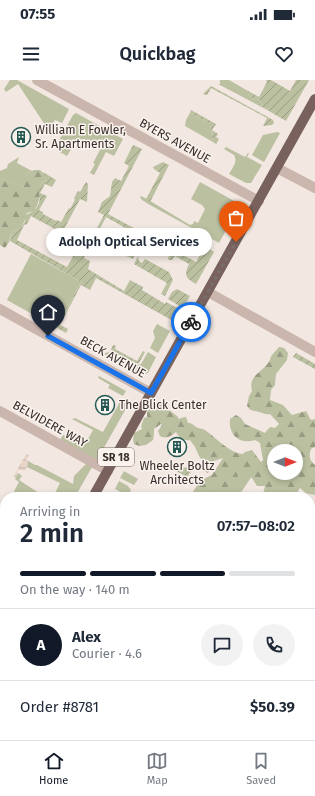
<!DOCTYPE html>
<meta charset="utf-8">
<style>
:root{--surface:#fff;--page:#f2f2f3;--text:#1f2937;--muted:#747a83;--line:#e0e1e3;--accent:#111827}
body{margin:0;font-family:"Fira Sans",sans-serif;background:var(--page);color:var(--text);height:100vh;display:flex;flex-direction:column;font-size:15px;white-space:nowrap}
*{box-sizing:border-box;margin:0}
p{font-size:13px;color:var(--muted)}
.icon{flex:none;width:22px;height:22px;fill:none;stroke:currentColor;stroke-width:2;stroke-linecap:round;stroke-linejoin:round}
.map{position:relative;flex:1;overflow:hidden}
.side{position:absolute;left:0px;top:412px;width:315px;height:248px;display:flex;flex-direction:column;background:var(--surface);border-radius:16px 16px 0 0;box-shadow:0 2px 6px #0003}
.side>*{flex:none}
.needle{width:26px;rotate:90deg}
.fabs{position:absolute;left:267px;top:364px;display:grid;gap:8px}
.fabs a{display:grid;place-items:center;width:36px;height:36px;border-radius:50%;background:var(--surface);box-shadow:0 2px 6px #0003;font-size:20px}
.pin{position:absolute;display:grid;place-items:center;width:34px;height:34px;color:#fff;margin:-41px -17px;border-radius:50% 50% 50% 0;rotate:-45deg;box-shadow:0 0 4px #0007}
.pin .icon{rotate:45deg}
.courier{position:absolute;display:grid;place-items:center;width:40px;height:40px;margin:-20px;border:3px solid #1a73e8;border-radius:50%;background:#fff;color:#222;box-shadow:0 1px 5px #0007}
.bubble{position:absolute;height:28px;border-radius:14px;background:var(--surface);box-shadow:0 2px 6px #0003;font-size:13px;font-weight:600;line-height:28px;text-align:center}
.summary em{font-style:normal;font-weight:600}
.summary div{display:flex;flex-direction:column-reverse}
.summary{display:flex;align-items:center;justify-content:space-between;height:68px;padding:0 20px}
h1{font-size:26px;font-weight:600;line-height:30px}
.bar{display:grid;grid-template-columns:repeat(4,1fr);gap:6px 4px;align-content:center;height:48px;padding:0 20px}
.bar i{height:5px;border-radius:3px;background:var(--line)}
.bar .on{background:var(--accent)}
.bar p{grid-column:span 4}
.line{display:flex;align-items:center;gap:10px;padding:0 20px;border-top:1px solid var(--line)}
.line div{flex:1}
.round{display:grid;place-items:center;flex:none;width:42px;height:42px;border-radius:21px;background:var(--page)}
.status{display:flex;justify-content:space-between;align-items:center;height:28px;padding:0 20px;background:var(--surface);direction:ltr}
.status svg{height:11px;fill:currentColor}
header{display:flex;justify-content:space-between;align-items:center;height:52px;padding:0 20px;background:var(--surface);font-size:18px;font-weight:600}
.dock{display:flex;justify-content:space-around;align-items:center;height:56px;border-top:1px solid var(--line);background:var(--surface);font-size:11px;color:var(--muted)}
.dock a{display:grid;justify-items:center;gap:2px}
.dock .on{color:var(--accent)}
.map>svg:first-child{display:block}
.grass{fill:#bbc0a1}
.forest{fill:url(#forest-firs);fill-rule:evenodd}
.garden{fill:url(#garden-furrows)}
.plaza{fill:url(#plaza-grid)}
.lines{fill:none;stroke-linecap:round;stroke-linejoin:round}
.street{stroke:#cab6ad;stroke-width:10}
.secondary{stroke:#9d857e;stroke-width:10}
.primary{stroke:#79625d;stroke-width:10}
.done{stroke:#796e6b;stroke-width:4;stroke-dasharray:0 7.2}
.route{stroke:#1a73e8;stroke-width:5}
.labels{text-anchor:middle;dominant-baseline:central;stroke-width:3;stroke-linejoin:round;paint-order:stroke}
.shield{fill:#f9f2ed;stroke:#726865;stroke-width:1}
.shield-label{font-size:11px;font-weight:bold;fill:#382d2b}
.poi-label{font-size:12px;fill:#382d2b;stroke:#f9f2ed;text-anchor:start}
.street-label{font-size:12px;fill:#382d2b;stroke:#f9f2ed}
</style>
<div class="status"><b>07:55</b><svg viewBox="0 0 49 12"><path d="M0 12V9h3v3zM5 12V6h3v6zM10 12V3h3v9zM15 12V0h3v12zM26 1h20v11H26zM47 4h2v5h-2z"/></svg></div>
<header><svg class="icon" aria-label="menu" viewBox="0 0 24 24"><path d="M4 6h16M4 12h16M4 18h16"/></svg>Quickbag<svg class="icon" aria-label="heart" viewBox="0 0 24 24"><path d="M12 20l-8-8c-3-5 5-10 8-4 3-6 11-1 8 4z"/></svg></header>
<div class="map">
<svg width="315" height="660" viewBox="0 0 315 660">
<defs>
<pattern id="forest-firs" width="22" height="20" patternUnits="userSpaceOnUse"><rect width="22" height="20" fill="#bbc0a1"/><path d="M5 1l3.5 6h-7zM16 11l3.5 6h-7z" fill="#999c83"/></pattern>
<pattern id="garden-furrows" width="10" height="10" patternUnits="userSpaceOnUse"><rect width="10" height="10" fill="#bbc0a1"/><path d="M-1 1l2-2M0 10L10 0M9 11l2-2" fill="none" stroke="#999c83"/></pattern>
<pattern id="plaza-grid" width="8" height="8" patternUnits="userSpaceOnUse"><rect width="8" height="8" fill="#e9d6c9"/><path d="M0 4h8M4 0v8" fill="none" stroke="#c9b8ad"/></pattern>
</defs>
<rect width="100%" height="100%" fill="#f2e7e1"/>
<g class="grass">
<polygon points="10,0 17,0 69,29 62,43 55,40 51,47 55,51 51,54 18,4 6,12 4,9"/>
<polygon points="220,0 229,0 248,11 248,14 252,18 260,20 263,27 269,31 218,4 220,4"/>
<polygon points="76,33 123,59 114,76 106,72 94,95 90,93 95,84 93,83 100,70 96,67 96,66 84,59 83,60 78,58 67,76 58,71 56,66 73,35"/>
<polygon points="190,33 210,44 213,62 185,46 186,40"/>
<polygon points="277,52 280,53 264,82 252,75 263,55"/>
<path d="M226,67L245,77L248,73H249L247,77L262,85L251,103H246L229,94C233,87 238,82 234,75L224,69Z"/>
<path d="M19,77L17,83L32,91L27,93L25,107C20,106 5,100 0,98V91L7,88L8,84Z"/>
<polygon points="200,102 236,122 239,125 238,129 219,163 150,125 142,120 140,117 141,116 147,119 190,145 193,144 194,141 198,143 205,129 202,125 191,119"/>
<polygon points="31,174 81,202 57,248 7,220"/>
<polygon points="157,244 170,251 158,273 150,268 155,258 153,251"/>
<polygon points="108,272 134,286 141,284 148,272 156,277 148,293 143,295 104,274"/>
<polygon points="99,296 126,311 123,316 108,308 110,305 98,298"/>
<polygon points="121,320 128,325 97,380 60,360 63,355 84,366 93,350 72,339 75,338 103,352"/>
<path d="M227,380L251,389L252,396L238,417C224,417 214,413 208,400Z"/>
<polygon points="28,381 35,385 37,385 73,404 74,396 86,384 92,387 75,417 53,417 60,403 27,387"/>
<polygon points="124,391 138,399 134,405 120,398"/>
<polygon points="18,393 22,396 19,400 45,417 11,417 19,402 15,399"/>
<polygon points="119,401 128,406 131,410 128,416 115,409"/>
</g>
<g class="forest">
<polygon points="34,90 40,90 44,94 46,99 40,105 39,110 40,116 37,126 34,131 27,133 22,147 12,152 9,162 5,168 0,165 0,98 24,107 27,93"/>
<path d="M279,267L284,268L288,273L287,280L276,294L275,305L271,310L270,320L283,325L292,335L306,331L311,340L315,339V367L311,369C309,376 309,380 315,385V415L306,413L300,408L298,411L300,417H286L281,414C275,417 269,419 263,414L265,406H257L246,389H242L236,386L235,391L238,395C235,410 230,407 225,417H195L192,413L201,400L212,395L223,378L211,382L200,378L195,367L190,360C184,361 179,358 176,352C170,357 166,359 160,356L158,351L162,345L161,344L154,349V354L153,360L146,365L139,366L134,364L133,360L134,353L142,349L141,346L144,338L147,337V333L151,325L158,322L177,336L179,339L181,338L186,337L188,343C192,343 193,345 196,347C199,349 202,348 205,350C215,357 231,374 243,374L245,372L252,370L261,382L263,380L260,363L255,360C240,365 228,355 230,339L236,335L241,338L245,344L265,353L268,349L271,347L275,348L279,344L270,334C265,335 264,333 259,332C253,330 251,332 247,326L249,316L252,311C248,296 260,294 268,283C271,280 270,277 272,275C274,272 277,270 279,267ZM274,371H296V393H274Z"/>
<polygon points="123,655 156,655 156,660 135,660 135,657 126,657"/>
</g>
<g class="garden">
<polygon points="266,0 271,0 290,11 296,0 309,0 286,41 269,31 263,27 260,20 252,18 248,14 248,11 259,17 267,2"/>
<polygon points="211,6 273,40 274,43 272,45 263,46 267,38 211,8 207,15 203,14"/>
<polygon points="191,30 216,44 212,50 218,54 216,57 219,59 216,64 213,62 210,44 190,33"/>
<path d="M133,65L142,69L108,134L196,182L205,166L214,172L196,204C185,198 184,195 189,184L175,176L172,180H169L168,179L170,173L106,137L95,158L104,163L105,167L102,168L92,163L84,178L90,181L88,189L124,211L130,200L143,207L142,210L165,224L166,222L181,230L175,242L96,198L90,210L81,205L60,245L68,249L66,253L57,248L81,202L10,161L12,152L22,147L25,141L23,137C27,134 31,133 34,130C41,125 41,114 37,108L46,99L43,92L56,100L52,107L45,104L40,113L47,116L39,130L43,132V134L56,141L57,140L61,142L69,128L70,129L75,120L74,118L78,111L80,112L86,102L88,104L87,122L80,119L62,153L31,136L27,144L24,145L17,160L67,187L76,171L83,174L104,135L98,132L102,122L110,116L112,102L115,98L121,101L129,86L124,83Z"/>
<polygon points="163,82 169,85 150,122 146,119 160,93 154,89 153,87"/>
<polygon points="120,167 135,174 133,179 117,172 118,168"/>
<polygon points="138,176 139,181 142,183 145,179 169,192 173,200 165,216 161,214 167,203 134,184"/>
<polygon points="177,209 190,216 183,228 168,219 172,212"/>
<polygon points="113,265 116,266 115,269 137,281 143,271 145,272 139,283 135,284 111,270"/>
<polygon points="296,273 315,284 315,289 293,277"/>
<path d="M196,382H198L210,389L208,393L195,386L187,397L165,385C179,386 183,392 196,382Z"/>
</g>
<polygon class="plaza" points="26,374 29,375 26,380 28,381 27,387 25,391 19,389 17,392 18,393 15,399 14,396"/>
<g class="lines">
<g class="street">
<polyline points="37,0 259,121"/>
<polyline points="277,88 315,108"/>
<polyline points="208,212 315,272"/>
<polyline points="0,229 151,313"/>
<polyline points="0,331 108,391"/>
<polyline points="310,545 315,548"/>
<polyline points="56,655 65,660"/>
<polyline points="295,655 304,660"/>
</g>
<g class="secondary">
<polyline points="310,474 315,471"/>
<polyline points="0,476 5,478"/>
<polyline points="0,635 5,633"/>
</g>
<g class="primary">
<polyline points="93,417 315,19"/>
<polyline points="0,583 5,574"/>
</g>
</g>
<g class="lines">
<polyline class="done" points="191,242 236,162"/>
<polyline class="route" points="48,256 151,313 191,242"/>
</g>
<defs>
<g id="building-ring" transform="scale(1)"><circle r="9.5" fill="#f9f2ed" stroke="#235853" stroke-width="1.5"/><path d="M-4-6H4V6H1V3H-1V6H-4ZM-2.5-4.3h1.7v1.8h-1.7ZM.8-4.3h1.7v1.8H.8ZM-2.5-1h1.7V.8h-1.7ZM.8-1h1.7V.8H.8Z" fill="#235853"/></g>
</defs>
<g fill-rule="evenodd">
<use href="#building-ring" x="21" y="57"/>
<use href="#building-ring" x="105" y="325"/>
<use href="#building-ring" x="177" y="367"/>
</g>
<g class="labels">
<rect class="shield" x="98" y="368" width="36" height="18" rx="3"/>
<g class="shield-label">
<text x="116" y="377">SR 18</text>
</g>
<g class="poi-label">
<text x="35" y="50">William E Fowler,<tspan x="35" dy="14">Sr. Apartments</tspan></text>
<text x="119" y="325">The Blick Center</text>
<text x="177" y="386" text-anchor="middle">Wheeler Boltz<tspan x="177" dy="14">Architects</tspan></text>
</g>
<g class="street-label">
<text transform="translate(175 61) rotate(29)">BYERS AVENUE</text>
<text transform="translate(113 277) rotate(29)">BECK AVENUE</text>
<text transform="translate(50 344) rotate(29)">BELVIDERE WAY</text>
</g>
</g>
</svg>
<div class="fabs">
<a><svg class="needle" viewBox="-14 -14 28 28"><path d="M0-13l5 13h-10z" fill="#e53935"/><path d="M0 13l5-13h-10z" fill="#747a83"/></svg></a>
</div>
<div class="pin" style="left:236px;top:162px;background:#ea580c"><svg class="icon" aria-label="bag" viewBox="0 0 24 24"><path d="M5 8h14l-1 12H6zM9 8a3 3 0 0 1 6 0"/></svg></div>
<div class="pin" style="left:48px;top:256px;background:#1f2937"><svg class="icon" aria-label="home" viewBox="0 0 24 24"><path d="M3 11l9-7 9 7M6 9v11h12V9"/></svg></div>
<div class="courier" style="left:191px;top:242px"><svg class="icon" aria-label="bike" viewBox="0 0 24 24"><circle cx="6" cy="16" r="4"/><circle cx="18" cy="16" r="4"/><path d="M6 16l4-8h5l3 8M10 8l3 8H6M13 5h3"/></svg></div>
<div class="bubble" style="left:46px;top:148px;width:166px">Adolph Optical Services</div>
<section class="side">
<div class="summary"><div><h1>2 min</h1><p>Arriving in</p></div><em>07:57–08:02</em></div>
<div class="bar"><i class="on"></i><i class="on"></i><i class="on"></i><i></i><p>On the way · 140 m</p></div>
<div class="line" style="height:72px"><b class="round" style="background:var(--accent);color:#fff">A</b><div><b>Alex</b><p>Courier · 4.6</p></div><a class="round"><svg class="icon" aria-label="chat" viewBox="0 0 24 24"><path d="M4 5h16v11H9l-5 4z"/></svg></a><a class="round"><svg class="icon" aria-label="phone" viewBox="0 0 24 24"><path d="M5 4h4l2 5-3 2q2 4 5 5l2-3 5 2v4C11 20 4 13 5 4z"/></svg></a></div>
<div class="line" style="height:52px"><div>Order #8781</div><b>$50.39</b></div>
</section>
</div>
<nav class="dock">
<a class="on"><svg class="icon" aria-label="home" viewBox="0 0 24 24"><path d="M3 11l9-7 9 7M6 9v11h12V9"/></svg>Home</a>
<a><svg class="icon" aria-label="map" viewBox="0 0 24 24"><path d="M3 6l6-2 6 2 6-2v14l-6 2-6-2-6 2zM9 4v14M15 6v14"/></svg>Map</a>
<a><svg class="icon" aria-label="saved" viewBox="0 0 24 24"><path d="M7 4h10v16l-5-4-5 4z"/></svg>Saved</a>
</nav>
